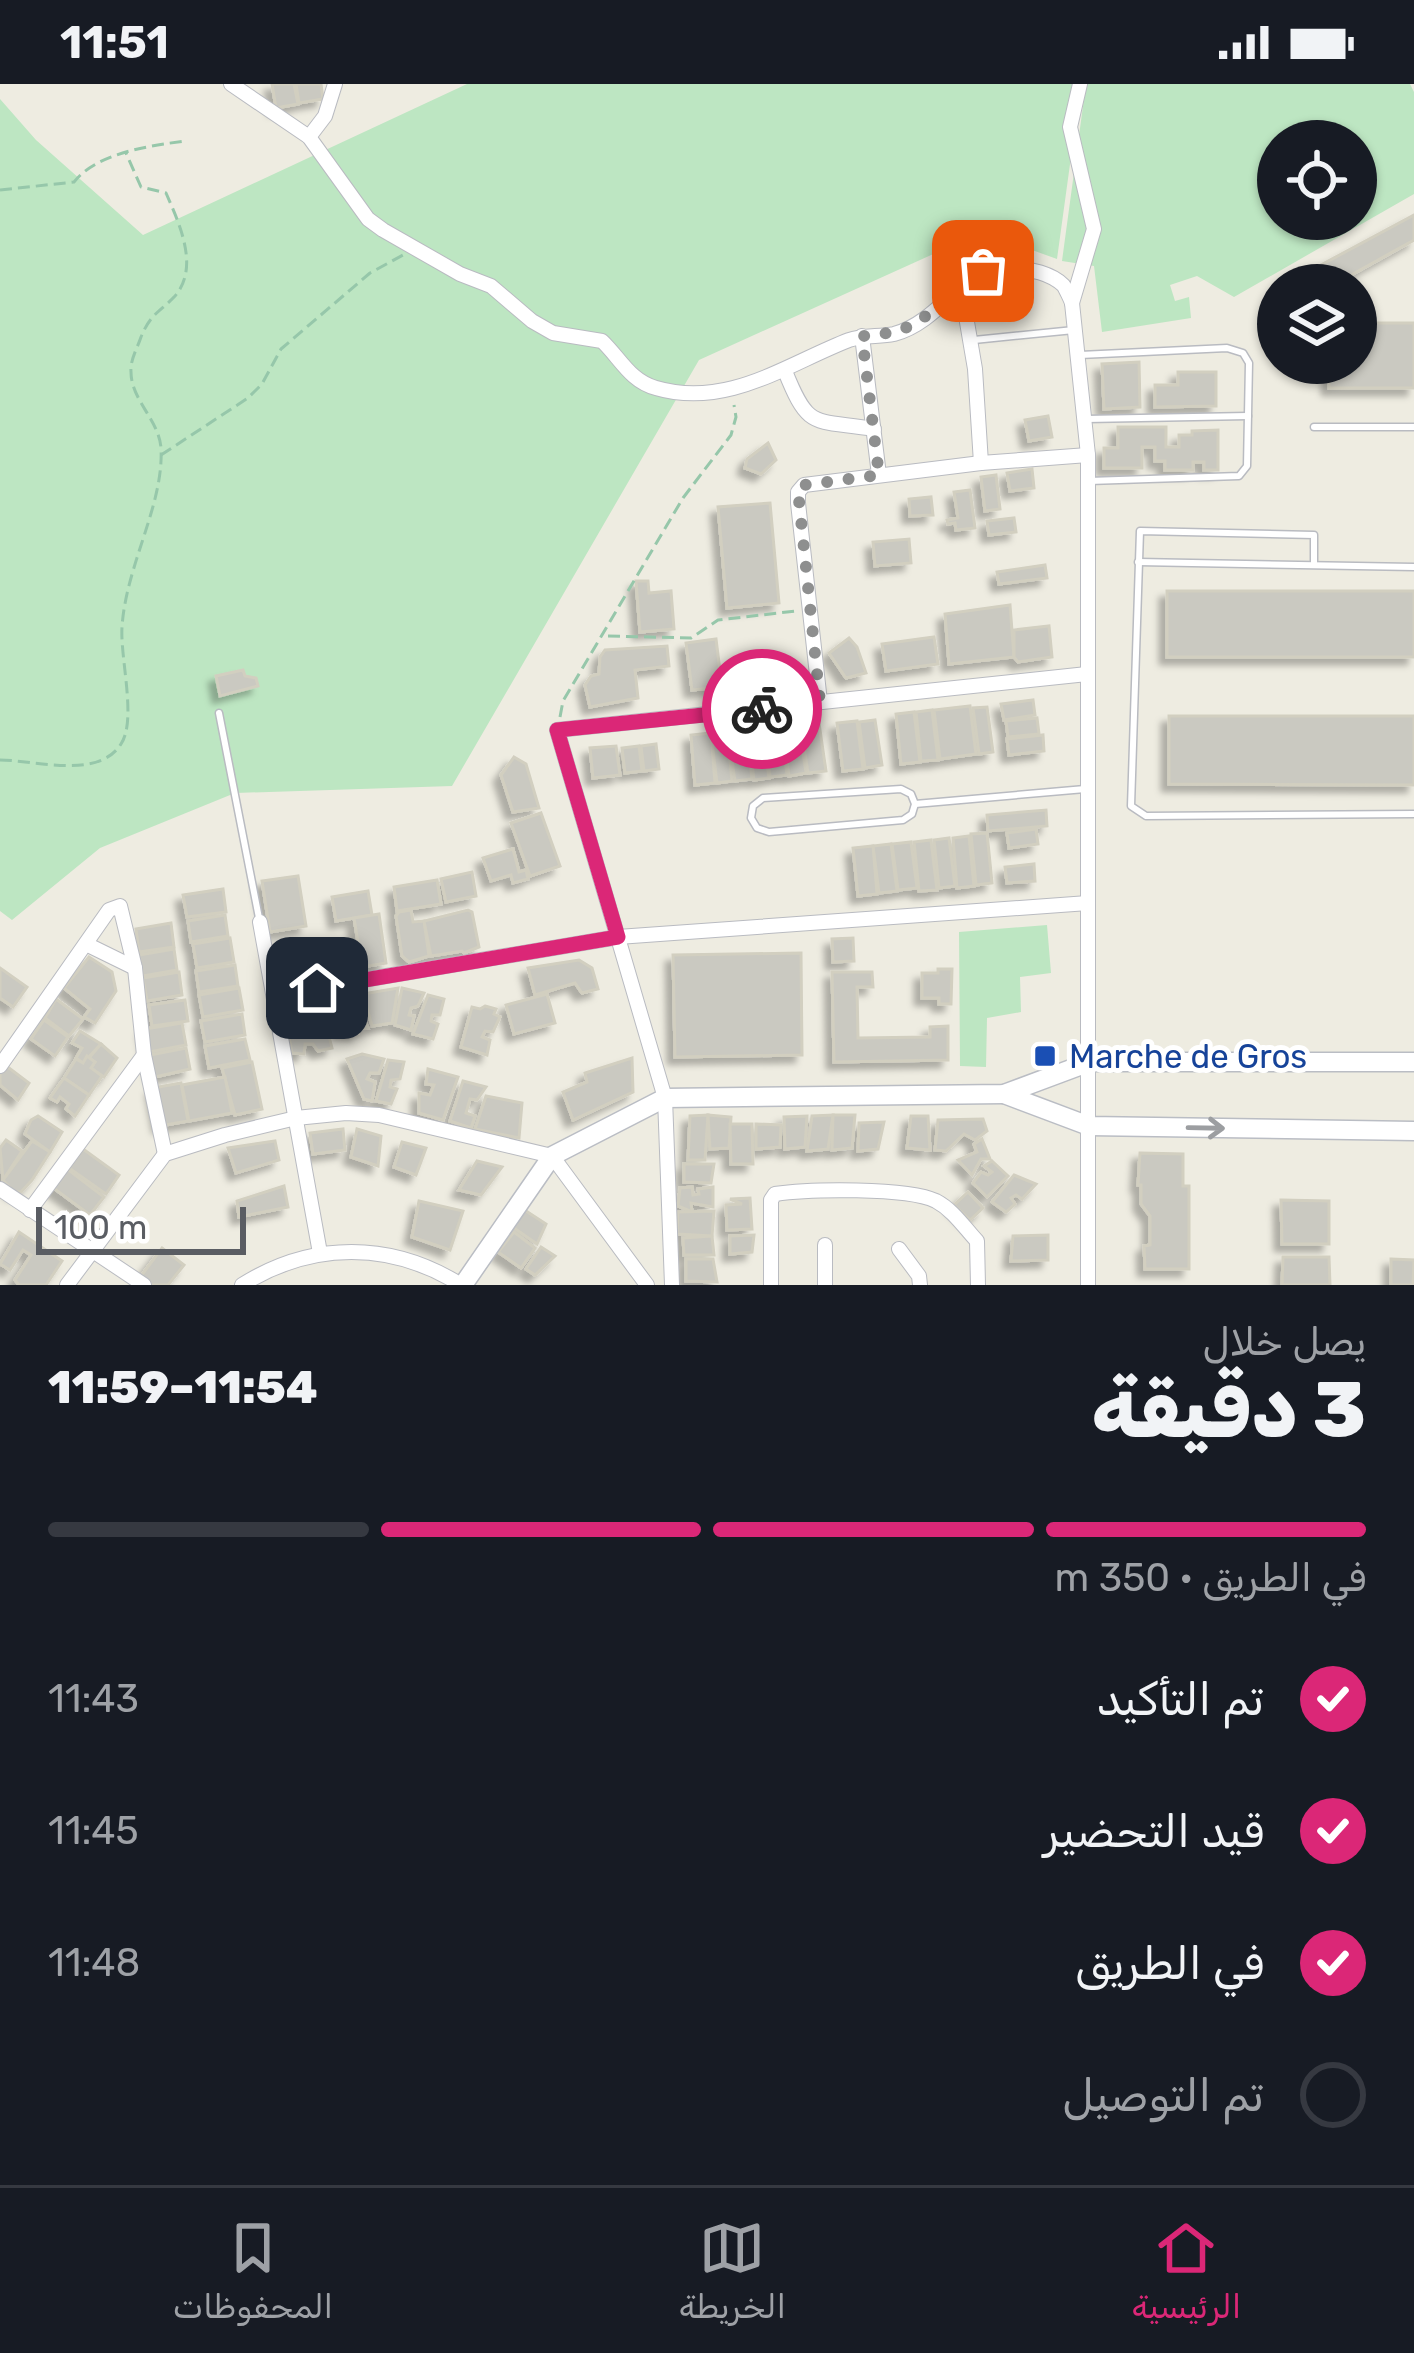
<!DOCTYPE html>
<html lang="ar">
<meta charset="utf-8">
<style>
:root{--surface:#171b24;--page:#242831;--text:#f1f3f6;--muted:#9ea1a6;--line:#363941;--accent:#db2777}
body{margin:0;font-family:Rubik,Vazirmatn,sans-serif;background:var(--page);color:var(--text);direction:rtl;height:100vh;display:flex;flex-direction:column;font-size:45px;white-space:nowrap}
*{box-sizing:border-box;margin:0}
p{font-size:39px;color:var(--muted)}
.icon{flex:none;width:66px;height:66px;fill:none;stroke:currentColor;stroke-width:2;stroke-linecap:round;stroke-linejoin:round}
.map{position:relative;height:1201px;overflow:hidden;direction:ltr}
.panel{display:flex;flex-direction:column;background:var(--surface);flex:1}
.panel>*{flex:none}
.tools{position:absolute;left:1257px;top:36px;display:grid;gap:24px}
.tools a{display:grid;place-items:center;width:120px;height:120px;border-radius:50%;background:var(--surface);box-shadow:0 3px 9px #0004;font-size:60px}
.scale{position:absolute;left:36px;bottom:30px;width:210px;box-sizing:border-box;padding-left:12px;border:6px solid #5a5d63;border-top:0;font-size:33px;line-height:42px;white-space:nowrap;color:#5a5d63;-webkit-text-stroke:9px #fff;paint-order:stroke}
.pin{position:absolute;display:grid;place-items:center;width:102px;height:102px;color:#fff;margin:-51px;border-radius:24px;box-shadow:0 6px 18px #0006}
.courier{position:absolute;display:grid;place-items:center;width:120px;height:120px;margin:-60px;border:9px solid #db2777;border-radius:50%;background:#fff;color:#222;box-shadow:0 3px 15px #0007}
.summary em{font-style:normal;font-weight:800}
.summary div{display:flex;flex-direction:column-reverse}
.summary{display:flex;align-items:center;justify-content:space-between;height:204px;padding:0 48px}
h1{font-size:78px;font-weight:800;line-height:90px}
.bar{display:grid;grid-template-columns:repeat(4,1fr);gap:18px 12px;align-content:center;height:144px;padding:0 48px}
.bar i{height:15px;border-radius:9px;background:var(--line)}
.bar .selected{background:var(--accent)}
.bar p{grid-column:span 4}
ol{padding:0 48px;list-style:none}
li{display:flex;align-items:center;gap:36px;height:132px}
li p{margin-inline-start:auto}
li .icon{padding:12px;border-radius:50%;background:var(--accent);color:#fff;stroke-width:4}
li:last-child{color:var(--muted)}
li i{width:66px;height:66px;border:6px solid var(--line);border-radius:50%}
.status{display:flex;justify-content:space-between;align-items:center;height:84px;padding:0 60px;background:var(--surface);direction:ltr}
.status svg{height:33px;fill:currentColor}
.menu{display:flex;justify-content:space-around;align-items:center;height:168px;border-top:3px solid var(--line);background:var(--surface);font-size:33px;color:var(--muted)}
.menu a{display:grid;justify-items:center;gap:6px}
.menu .selected{color:var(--accent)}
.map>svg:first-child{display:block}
.green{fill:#bde6c2;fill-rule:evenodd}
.building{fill:#cac9c1;stroke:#d2cfc0;stroke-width:3;filter:url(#shadow)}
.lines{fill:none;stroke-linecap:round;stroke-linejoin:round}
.lane-casing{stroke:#b9bbc1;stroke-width:9}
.street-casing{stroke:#b9bbc1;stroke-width:16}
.secondary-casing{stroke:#babdc4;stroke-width:21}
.path{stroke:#96c7aa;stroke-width:3;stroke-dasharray:12 6;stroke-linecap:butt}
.lane{stroke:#fff;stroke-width:6}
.street{stroke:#fff;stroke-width:14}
.secondary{stroke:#fff;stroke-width:18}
.oneway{stroke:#9c9ea1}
.done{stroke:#8e8f8f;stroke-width:12;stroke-dasharray:0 21.6}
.route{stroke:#db2777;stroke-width:15}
.transit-dot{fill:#1a4fb4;stroke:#fff;stroke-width:4.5}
.labels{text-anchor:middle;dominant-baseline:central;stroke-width:10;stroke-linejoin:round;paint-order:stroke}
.transit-label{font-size:33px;fill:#164399;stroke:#fff;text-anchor:start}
</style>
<div class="status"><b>11:51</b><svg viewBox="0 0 49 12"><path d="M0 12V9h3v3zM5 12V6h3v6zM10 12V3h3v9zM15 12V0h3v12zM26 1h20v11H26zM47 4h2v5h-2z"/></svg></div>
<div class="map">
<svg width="1414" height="1201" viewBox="0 0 1414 1201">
<defs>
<filter id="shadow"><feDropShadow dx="-7" dy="7" stdDeviation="3" flood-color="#0004"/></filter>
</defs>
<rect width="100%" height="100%" fill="#eeece1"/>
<g class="green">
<polygon points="467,0 1081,0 1057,175 982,148 699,276 452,702 235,709 100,764 12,836 0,827 0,15 36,56 143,151"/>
<path d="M1086,0H1410L1414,8V110L1234,213L1197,192L1170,201L1175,217L1189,213L1191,234L1102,248L1094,182L1062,177ZM1278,57H1356V135H1278Z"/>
<polygon points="1047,841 1051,889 1020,893 1021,928 987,934 986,983 960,982 959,848"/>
</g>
<g class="building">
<polygon points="272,0 294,0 298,20 276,24"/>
<polygon points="296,0 321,0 323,15 299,19"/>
<polygon points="1414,131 1414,156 1333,201 1295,201 1293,196"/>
<polygon points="1356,239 1414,239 1414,304 1329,304 1329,279 1356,279"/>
<polygon points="1139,278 1140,323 1104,325 1102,280"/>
<polygon points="1178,288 1216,288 1216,322 1155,323 1155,301 1178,301"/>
<polygon points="1048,332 1052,353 1029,357 1025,336"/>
<polygon points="1118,343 1166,343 1166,363 1179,363 1179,351 1192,351 1192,347 1218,346 1218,386 1204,386 1204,378 1193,378 1193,386 1165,386 1165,377 1155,377 1155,363 1142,363 1142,384 1104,384 1104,364 1118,364"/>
<polygon points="768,359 776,376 761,390 745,384 747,375"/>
<polygon points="1032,385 1034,404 1010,407 1007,389"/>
<polygon points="996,391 1000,425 985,427 981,393"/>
<polygon points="970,406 975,444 956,446 955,439 948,440 947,436 958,434 954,408"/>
<polygon points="931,413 933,431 910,432 909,415"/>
<polygon points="770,419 779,519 727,524 718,423"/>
<polygon points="1014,434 1016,448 989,451 987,437"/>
<polygon points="909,455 911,479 875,482 873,458"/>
<polygon points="1045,481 1047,494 999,500 997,488"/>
<polygon points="636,497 648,497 649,509 671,507 674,545 640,548"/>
<rect x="1167" y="507" width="247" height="66"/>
<polygon points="1010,521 1014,573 949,580 945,530"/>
<polygon points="1049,542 1052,573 1018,578 1014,573 1014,546"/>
<polygon points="934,553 938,580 886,587 882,560"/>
<polygon points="849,554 857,563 866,589 846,594 829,569"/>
<polygon points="716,555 722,603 692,606 686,559"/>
<polygon points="667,562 669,582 635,586 638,614 590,623 585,601 591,592 599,590 600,573 605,566"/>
<polygon points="243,586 245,592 256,594 258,602 220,612 216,592"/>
<polygon points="1033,616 1035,631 1004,636 1001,620"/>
<polygon points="970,622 976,670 940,675 934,626"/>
<polygon points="987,623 993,668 979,670 973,624"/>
<polygon points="932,626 938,676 921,677 916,628"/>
<polygon points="914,628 920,678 901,680 896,630"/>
<polygon points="1169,632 1414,632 1414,701 1169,700"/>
<polygon points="1037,634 1039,650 1008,653 1006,637"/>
<polygon points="875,636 882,681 865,684 859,638"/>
<polygon points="857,637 863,685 843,687 837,639"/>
<polygon points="819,639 826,687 808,689 801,642"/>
<polygon points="762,643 769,694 754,696 748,645"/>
<polygon points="799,643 806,689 789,692 783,646"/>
<polygon points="746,645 752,695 735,697 728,647"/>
<polygon points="781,646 787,691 770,693 765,648"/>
<polygon points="727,647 732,697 717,699 711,649"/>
<polygon points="711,649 715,699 695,701 691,651"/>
<polygon points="1043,651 1044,667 1009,671 1007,655"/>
<polygon points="656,660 659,685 644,687 641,662"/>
<polygon points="616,662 620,691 593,694 590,664"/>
<polygon points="639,662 642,687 625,689 622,664"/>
<polygon points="514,673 526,680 539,724 513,728 501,691"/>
<polygon points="1046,726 1047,742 988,747 987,731"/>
<polygon points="541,729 560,782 530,792 511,739"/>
<polygon points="1036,745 1038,760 1009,764 1007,749"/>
<polygon points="987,749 992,799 976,801 971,750"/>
<polygon points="969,752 974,802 957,804 953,754"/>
<polygon points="949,754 955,802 939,804 934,756"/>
<polygon points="931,756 937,806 919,807 914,758"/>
<polygon points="911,758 917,804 898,806 892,760"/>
<polygon points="891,760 897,807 879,809 873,762"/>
<polygon points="873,762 877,810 858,812 853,764"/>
<polygon points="513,765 519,788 526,786 528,795 513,799 511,791 491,797 483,774"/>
<polygon points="1034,780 1035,797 1007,799 1005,783"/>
<polygon points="472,788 476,812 446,818 441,795"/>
<polygon points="298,792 306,842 270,848 262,797"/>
<polygon points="437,796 441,820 397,827 394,803"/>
<polygon points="223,805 226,828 187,833 183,811"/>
<polygon points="368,807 372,831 336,837 332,813"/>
<polygon points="411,826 413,838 424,837 429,872 409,878 402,872 396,832 399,828"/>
<polygon points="468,826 472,828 479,863 464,869 462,867 431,872 424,837"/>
<polygon points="379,830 386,879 362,883 354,834"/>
<polygon points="225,831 228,852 191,858 188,837"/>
<polygon points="171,839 174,863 139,868 136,845"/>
<polygon points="230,854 234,878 197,884 193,860"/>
<polygon points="853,854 854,877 833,878 832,855"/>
<polygon points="174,865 177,886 143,892 139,871"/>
<polygon points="801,869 802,971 675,973 673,871"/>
<polygon points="89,873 112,888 116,907 95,939 84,933 90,925 64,904"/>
<polygon points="579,876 592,884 598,905 582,909 575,899 535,911 528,884"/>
<polygon points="235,881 238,902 199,908 196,887"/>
<polygon points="0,884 27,903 13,923 0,914"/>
<polygon points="938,885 952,885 951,920 939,920 939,914 922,914 922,889 938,889"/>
<polygon points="179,888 182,911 147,917 143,894"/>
<polygon points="832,888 872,888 873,903 857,903 858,954 930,953 930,943 948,942 948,976 834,978"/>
<polygon points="239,904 243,926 203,933 199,911"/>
<polygon points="398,904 392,939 372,942 363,910"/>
<polygon points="402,904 424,909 418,922 411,924 409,931 414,932 411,946 395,941"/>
<polygon points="547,910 555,939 514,950 506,921"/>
<polygon points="359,911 359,933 363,933 368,944 357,945 358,949 341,947 338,936 347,934 346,927 338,928 336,914"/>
<polygon points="428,911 444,915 440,931 432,931 431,937 438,940 433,955 413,950"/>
<polygon points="56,915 83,935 69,952 45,934"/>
<polygon points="185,916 188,937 152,942 149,921"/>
<polygon points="320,916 326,940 311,942 308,934 300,937 301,947 289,945 287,919"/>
<polygon points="485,922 496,925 494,930 500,933 493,948 485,947 482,953 490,956 487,971 461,963 472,923 480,925"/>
<polygon points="242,930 245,951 205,958 201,937"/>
<polygon points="44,936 68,953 55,972 31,955"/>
<polygon points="182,939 186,961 149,968 145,945"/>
<polygon points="327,944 332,964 318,967 313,960 305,960 304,970 292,969 288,948"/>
<polygon points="80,947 101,960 83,979 76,974 82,964 72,959"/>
<polygon points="245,955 250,976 209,984 205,962"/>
<polygon points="101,960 117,974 104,993 91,984 95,978 89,974"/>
<polygon points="186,964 190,985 155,993 150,971"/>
<polygon points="362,970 384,975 379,989 370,989 367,995 375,998 372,1017 364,1015 347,975"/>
<polygon points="87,972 95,978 91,984 102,992 89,1011 64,994 76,975 83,979"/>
<polygon points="632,974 633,1008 573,1036 563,1008 587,998 585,989"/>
<polygon points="388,976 404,978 400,995 391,996 390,1003 397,1005 391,1020 376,1017"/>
<polygon points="252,978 262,1025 235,1031 222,984"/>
<polygon points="5,981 29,999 18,1016 0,1001 0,984"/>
<polygon points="428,985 458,993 443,1036 419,1029 419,1009 430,1011 434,1001 426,1000"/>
<polygon points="225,993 232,1029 189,1037 182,1001"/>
<polygon points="64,994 89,1011 75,1032 66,1025 69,1020 60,1013 57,1018 50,1014"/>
<polygon points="463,997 486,1003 477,1016 470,1015 466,1029 475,1032 471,1044 450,1037"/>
<polygon points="181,999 188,1037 160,1042 153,1004"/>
<polygon points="486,1012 522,1019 519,1054 475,1045"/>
<polygon points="708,1031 705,1076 688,1076 690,1032"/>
<polygon points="708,1031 731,1033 729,1064 710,1065"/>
<polygon points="833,1031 828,1065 807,1067 812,1032"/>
<polygon points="833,1031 855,1031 852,1064 832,1066"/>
<polygon points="38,1032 62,1048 50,1068 25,1050 31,1036"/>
<polygon points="807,1032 805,1063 785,1065 784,1033"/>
<polygon points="911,1032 928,1032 930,1066 907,1064"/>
<polygon points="983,1035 987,1047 975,1056 964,1050 946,1067 935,1066 938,1036"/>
<polygon points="884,1038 878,1065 858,1067 859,1039"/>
<polygon points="730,1040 752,1040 753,1080 731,1080"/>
<polygon points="756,1040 781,1041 780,1063 756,1065"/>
<polygon points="343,1045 345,1066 313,1070 310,1049"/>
<polygon points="357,1045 381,1052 378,1082 351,1073"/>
<polygon points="982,1055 990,1075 981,1075 972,1091 958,1076 977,1068 974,1060"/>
<polygon points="6,1056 22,1067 3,1096 0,1064"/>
<polygon points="32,1057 50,1068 32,1096 21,1108 14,1108 3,1096"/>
<polygon points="275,1057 279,1076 236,1089 228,1064"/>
<polygon points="402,1058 426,1064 416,1091 394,1083"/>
<polygon points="83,1065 119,1091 106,1110 69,1084"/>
<polygon points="1140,1069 1183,1070 1183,1102 1189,1102 1189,1185 1145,1185 1144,1162 1150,1161 1150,1132 1141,1120 1141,1101 1138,1101"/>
<polygon points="477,1077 502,1083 481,1111 459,1106"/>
<polygon points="992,1077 1008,1092 987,1113 973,1099 981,1088 988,1091 992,1088 984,1082"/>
<polygon points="684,1080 714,1080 711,1099 684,1098"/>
<polygon points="66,1084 104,1113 90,1131 52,1103"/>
<polygon points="1014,1091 1036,1100 1022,1115 1016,1111 1011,1114 1015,1120 1006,1128 992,1118"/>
<polygon points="284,1102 288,1123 239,1133 237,1117"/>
<polygon points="692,1103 693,1111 699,1110 698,1105 713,1103 713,1123 691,1119 692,1128 678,1122 680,1104"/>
<polygon points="968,1108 983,1124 970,1136 954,1121"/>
<polygon points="750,1114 752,1145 727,1146 726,1121 742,1120 730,1115"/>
<polygon points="1281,1116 1329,1117 1329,1160 1282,1160"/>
<polygon points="419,1117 463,1127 450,1166 412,1153"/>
<polygon points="523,1125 546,1140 537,1160 514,1144"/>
<polygon points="714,1127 712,1152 677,1150 678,1128"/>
<polygon points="19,1148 62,1177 46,1201 19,1201 15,1196 31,1171 23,1166 10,1186 0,1180"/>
<polygon points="514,1148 535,1164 521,1184 498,1168"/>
<polygon points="754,1151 752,1168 730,1170 730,1152"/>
<polygon points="1048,1151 1048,1176 1011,1177 1013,1152"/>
<polygon points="712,1152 714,1171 684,1171 683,1154"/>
<polygon points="541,1163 555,1172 535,1191 526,1185"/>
<polygon points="162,1164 184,1181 168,1201 151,1201 141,1192"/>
<polygon points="1283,1173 1329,1173 1330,1201 1282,1201"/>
<polygon points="686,1175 713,1175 717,1198 686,1197"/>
<polygon points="1391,1175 1414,1176 1413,1201 1391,1201"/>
</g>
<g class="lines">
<g class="lane-casing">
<g id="lane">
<polyline points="974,256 1074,246"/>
<polyline points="1080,271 1227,264 1243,269 1249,279 1247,382 1239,392 1089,397"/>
<polyline points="1086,335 1248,332"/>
<polyline points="1314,343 1414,343"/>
<polyline points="1138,478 1414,483"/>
<polyline points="1314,480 1314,451 1140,447 1131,722 1146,732 1414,730"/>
<polyline points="219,629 259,834"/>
<polygon points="901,705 911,710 915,720 912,730 903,736 769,748 757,744 751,734 753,722 763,714"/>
<polyline points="915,720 1085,705"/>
</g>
</g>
<g class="street-casing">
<g id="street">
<path d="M231,0L309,53L368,135L383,146L460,190L491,202L532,237L553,249L602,257C620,274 630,297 656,304C727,325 787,280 849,256C863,251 879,253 894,250C921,243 941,221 961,203"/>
<polyline points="309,53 325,32 335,0"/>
<polyline points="1072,219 1094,145 1070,43 1080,0"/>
<polyline points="862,252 879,391"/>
<path d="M785,287C809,347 813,335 874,345"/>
<path d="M981,379L975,285L961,203C981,178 1040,179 1063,201C1065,203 1071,216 1072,219L1088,371V1201"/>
<polyline points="820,618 798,419 798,408 804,401 981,379 1088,371"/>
<polyline points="260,838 320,1169"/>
<polyline points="86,860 135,884"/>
<polyline points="274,911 618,853 1088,819"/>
<polyline points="0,982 109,826 120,822 135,884 144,971 165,1070"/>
<polyline points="0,1105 144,1201"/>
<polyline points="30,1126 144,971"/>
<polyline points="899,1165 919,1192 920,1201"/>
<polyline points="67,1201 165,1070 225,1051 296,1034 346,1029 379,1031 552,1072 647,1201"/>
<path d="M242,1201C312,1157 391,1157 461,1201"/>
<polyline points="672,1201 665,1014 557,646 1087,590"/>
<path d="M771,1201V1116L775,1110C808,1105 907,1103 936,1117C953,1126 964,1143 977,1157L978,1201"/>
<polyline points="825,1201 825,1161"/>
</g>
</g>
<g class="secondary-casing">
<g id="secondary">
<polyline points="1004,1010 1089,1042 1414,1047"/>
<polyline points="463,1201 552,1072 665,1014 1004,1010 1090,978 1414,978"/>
</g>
</g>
<g class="path">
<path d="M0,106L74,98C97,69 148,62 185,57"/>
<polyline points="161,371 248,314 262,300 281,265 370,189 403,171"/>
<polyline points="608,552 691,554 718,536 796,527"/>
<polyline points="560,633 563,617 683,414 731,351 736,333 734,321"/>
<path d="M0,676C35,676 98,696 121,660C137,636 120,574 122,543C126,481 164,421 161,364C159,336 131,316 131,288C130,276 137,265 141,253C151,229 159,229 175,212C200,183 179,139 166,109L141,103L126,69"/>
</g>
<use href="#lane" class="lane"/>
<use href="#street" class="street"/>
<use href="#secondary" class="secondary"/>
</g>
<defs><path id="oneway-shaft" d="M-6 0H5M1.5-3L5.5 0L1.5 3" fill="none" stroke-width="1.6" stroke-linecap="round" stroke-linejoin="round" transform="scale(3)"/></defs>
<use class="oneway" href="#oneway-shaft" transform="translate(1206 1044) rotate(1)"/>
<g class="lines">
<path class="done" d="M762,625L820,618L798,407L804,401L879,391L862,252C939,248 929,212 983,187"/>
<polyline class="route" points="317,904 618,853 557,646 762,625"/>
</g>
<rect class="transit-dot" x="1033" y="960" width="24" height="24" rx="6"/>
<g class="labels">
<g class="transit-label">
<text x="1069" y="972">Marche de Gros</text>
</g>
</g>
</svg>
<div class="tools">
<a><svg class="icon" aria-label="locate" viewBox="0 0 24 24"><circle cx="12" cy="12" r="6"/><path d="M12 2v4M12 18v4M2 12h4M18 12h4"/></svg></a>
<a><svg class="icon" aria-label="layers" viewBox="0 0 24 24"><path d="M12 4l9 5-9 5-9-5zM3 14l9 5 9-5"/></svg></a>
</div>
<div class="scale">100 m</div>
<div class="pin" style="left:983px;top:187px;background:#ea580c"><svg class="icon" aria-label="bag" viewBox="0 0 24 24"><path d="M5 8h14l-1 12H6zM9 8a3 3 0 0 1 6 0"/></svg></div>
<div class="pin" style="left:317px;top:904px;background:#1f2937"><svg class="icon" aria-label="home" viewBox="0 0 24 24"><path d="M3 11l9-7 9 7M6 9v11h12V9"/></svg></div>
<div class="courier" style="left:762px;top:625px"><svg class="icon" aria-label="bike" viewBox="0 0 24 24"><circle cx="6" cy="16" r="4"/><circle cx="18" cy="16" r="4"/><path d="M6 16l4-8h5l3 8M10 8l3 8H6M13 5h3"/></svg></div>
</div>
<section class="panel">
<div class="summary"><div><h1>3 دقيقة</h1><p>يصل خلال</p></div><em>11:54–11:59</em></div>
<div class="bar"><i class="selected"></i><i class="selected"></i><i class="selected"></i><i></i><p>في الطريق · 350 m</p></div>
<ol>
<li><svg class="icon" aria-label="check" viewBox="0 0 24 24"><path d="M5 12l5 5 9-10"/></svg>تم التأكيد<p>11:43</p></li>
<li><svg class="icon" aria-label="check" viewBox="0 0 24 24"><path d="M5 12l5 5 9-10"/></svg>قيد التحضير<p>11:45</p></li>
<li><svg class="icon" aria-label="check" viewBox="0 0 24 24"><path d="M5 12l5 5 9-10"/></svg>في الطريق<p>11:48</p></li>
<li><i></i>تم التوصيل</li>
</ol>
</section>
<nav class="menu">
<a class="selected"><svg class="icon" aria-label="home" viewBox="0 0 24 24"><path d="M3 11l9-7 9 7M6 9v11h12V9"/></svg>الرئيسية</a>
<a><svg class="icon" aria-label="map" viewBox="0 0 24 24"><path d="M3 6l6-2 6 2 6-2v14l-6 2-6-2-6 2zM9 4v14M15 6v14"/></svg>الخريطة</a>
<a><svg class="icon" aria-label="saved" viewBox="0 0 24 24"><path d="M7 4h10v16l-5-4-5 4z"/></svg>المحفوظات</a>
</nav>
